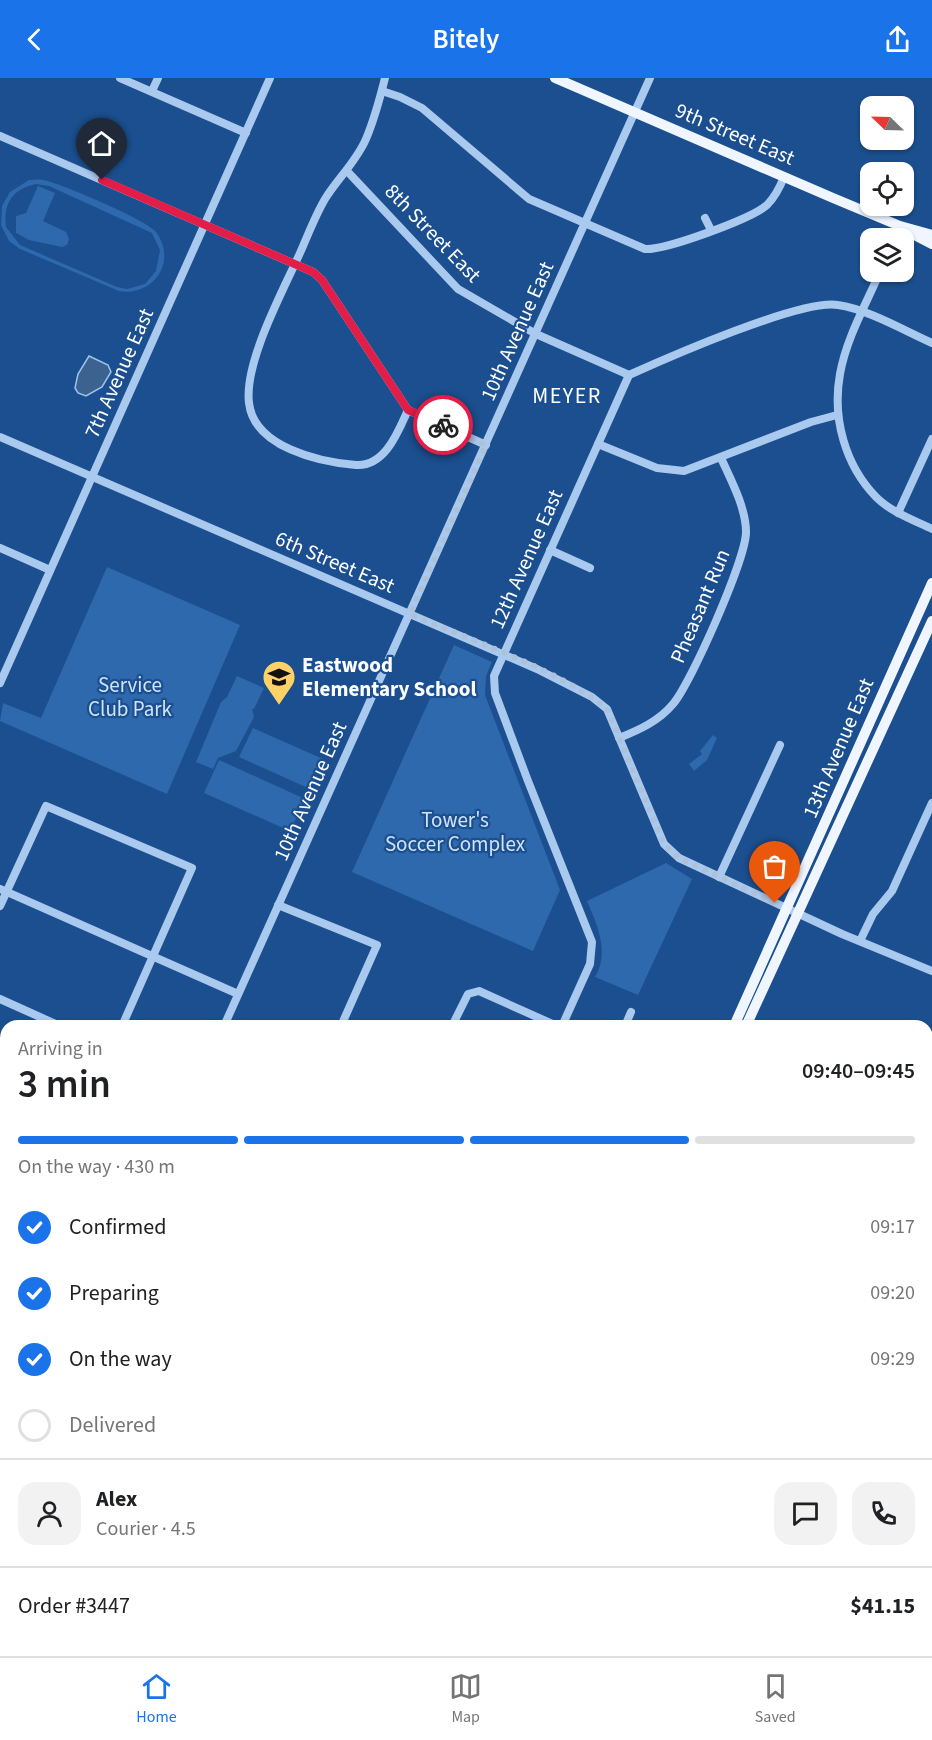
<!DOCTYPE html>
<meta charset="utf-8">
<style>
:root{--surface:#fff;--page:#f2f2f2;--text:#202124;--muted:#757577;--line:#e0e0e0;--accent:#1a73e8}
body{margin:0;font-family:"Source Sans 3",sans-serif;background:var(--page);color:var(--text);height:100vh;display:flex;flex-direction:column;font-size:22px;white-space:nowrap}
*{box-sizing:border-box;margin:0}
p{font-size:20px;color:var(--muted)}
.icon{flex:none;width:33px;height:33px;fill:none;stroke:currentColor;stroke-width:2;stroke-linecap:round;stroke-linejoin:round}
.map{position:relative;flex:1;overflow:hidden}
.drawer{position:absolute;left:0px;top:942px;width:933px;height:636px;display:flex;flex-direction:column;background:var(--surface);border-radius:18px 18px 0 0;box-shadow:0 2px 4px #0004}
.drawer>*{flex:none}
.needle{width:39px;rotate:293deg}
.controls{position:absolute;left:860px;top:18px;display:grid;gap:12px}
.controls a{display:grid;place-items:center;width:54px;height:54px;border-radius:12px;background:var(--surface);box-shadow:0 2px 4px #0004;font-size:30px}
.pin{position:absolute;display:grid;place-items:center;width:51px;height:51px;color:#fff;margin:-62px -26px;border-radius:50% 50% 50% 0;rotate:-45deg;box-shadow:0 0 6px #0007}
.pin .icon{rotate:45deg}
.courier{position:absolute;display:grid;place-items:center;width:60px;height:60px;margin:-30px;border:4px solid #e11d48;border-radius:50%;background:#fff;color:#222;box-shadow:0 2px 8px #0007}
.summary em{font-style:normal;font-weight:600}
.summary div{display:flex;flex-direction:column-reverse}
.summary{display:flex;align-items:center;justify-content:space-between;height:102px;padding:0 18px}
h1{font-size:39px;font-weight:600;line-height:45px}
.bar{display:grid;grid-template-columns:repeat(4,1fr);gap:9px 6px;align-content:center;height:72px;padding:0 18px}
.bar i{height:8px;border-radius:4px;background:var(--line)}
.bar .active{background:var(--accent)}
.bar p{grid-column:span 4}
.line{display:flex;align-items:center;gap:15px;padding:0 18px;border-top:2px solid var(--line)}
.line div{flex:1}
.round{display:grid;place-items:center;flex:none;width:63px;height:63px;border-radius:18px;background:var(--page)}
ol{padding:0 18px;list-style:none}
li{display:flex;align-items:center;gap:18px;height:66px}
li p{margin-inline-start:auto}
li .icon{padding:6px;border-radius:50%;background:var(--accent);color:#fff;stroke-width:4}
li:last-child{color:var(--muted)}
li i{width:33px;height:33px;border:3px solid var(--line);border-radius:50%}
header{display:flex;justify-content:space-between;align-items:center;height:78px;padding:0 18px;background:var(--accent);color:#fff;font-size:27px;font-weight:600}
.tab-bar{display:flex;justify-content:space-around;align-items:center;height:84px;border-top:2px solid var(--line);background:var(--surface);font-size:16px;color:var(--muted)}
.tab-bar a{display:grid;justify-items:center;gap:3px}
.tab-bar .active{color:var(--accent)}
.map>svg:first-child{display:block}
.green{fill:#2e69ad;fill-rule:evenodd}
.water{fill:#3c6290;stroke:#9cc4f0;stroke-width:1.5}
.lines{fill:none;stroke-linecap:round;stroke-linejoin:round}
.minor{stroke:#a9c9ee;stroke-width:8}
.major{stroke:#f0f6ff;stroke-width:10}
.done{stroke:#afc1d8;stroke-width:6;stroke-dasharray:0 10.8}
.route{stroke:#e11d48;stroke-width:8}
.labels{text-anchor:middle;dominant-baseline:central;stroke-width:4.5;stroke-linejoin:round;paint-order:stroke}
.street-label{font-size:21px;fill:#fff;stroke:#1b4f8f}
.poi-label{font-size:21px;font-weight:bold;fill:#fff;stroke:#1b4f8f;text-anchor:start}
.park-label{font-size:21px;fill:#cfe3fa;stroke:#1b4f8f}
.neighbourhood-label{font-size:22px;letter-spacing:1.5px;fill:#fff;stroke:#1b4f8f}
</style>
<header><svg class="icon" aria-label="back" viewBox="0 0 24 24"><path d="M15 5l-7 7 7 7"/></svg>Bitely<svg class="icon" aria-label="share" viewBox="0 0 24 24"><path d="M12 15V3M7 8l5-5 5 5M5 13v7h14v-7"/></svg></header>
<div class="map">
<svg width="932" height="1578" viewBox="0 0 932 1578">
<rect width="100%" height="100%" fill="#1b4f8f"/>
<g class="green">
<path d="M29,102C34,102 39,101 43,102C58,104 149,143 156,154C178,184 153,219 119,213L20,171L9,163L1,147L2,128L10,114ZM36,106L49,108L152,155L160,172L156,193L145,206L127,211L117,209L20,167L6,149C3,126 12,111 36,106Z"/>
<polygon points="38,108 55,115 43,143 66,154 69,161 67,167 62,169 29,162 16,155 16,138 26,135"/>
<polygon points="107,489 240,547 167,716 0,643 3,625 41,640"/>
<polygon points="454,567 492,584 486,598 485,617 560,812 533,873 352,794"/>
<polygon points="237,598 264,610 254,631 252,631 254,639 236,673 218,680 213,691 196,684 221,624 227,619"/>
<polygon points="253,650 323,681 310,711 239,679"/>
<polygon points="713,657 717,660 707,682 694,693 689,686 702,676 700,673"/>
<polygon points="219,682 305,721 290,753 204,715"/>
<path d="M666,785L692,801L638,917L595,899C610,875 597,846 587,823Z"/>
</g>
<polygon class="water" points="89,278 108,287 111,294 102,309 86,318 78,315 75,310 78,296"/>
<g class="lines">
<g class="minor">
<polyline points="120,0 246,55"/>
<path d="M385,0C380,20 374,42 366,61C356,84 338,100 325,121C315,138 308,157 300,175C283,213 244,284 249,325C254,369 319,384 356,387C385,389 398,354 408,332"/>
<polyline points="152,13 158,0"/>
<path d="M382,13L400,19L422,30L529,121L645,171C666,172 751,141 767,127C775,119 780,109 784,99"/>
<polyline points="0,58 313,194 322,202 408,332 486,367"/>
<polyline points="347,93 458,211 536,256 629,297"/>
<polyline points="705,140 711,152"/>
<polyline points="895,160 900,148"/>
<path d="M880,194C866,226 846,261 840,296C832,340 845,387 876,419C891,434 913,442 932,451"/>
<polyline points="0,359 537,591 592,619 607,631 664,766 679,780 842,856 932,893"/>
<polyline points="598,366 657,390 684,393 811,344 837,337"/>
<polyline points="898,435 932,361"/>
<polyline points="0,470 50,492"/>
<polyline points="550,472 590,490"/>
<polyline points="0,605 270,0"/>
<path d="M619,660C639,652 659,643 673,626C691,605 746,481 746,454C746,430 731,402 721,380"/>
<polyline points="719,799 780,667"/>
<polyline points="0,811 238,916"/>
<polyline points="278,827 377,867 341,948"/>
<polyline points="0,828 46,728 192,790 122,948"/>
<polyline points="860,863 873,836 892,813 932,725"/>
<polyline points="0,921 60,948"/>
<polyline points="224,948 650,0"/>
<polyline points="452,948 468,916 479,913 557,948"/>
<path d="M562,948L590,886L592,864L528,703L495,615L494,598L629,297C669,279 801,221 838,227C867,231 905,253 932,265"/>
<polyline points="625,948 631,934"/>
<polyline points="0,1032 6,1035"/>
<polyline points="0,1071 6,1058"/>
<polyline points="927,1159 932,1152"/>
<polyline points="0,1194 6,1197"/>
<polyline points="927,1239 932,1248"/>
<polyline points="927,1270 932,1267"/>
<polyline points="0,1319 6,1322"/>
<polyline points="927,1437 932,1442"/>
<polyline points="0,1532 6,1519"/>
<polyline points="868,1572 881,1578"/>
<polyline points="83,1578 85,1572"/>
<polyline points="206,1578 209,1572"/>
<polyline points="328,1578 331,1572"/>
<polyline points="613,1578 616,1572"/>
<polyline points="750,1578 753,1572"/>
</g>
<g class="major">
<polyline points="555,0 833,120 900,148 932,157"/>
<polyline points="905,152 932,166"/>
<polyline points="734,948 932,505"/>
<polyline points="746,948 932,543"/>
<polyline points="0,1548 6,1550"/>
<polyline points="57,1572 71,1578"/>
<polyline points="452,1578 454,1572"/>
<polyline points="462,1578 464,1572"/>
</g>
</g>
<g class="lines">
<path class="done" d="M443,347L486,367L410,536C467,561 560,592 607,631L664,766L679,780L775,825"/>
<polyline class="route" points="102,102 313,194 322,202 408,332 443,347"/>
</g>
<defs>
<g id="school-pin" transform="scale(1.725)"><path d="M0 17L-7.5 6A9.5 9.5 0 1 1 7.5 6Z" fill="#ffd166" stroke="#1b4f8f"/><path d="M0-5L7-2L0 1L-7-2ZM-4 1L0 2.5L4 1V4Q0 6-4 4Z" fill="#111"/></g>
</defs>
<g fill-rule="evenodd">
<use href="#school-pin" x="279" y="599"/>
</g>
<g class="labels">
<g class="street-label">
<text transform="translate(735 56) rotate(23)">9th Street East</text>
<text transform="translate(433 155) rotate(46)">8th Street East</text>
<text transform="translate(517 253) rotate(-66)">10th Avenue East</text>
<text transform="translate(119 295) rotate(-66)">7th Avenue East</text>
<text transform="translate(526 481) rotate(-66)">12th Avenue East</text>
<text transform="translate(335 484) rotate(23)">6th Street East</text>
<text transform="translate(700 528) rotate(-67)">Pheasant Run</text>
<text transform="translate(838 670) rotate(-67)">13th Avenue East</text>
<text transform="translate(310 713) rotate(-66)">10th Avenue East</text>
</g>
<g class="poi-label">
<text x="302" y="587">Eastwood<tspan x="302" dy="24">Elementary School</tspan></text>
</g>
<g class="park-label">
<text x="130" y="607">Service<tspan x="130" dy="24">Club Park</tspan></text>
<text x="455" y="742">Tower's<tspan x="455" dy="24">Soccer Complex</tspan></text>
</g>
<g class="neighbourhood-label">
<text x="567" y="318">MEYER</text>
</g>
</g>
</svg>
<div class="controls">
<a><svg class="needle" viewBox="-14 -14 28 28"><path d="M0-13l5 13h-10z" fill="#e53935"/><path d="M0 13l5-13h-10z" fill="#757577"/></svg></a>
<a><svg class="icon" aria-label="locate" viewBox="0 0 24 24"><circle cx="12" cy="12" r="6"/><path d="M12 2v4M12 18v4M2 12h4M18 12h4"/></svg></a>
<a><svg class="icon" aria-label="layers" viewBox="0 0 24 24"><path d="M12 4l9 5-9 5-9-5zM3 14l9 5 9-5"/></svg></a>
</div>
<div class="pin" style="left:775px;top:825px;background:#ea580c"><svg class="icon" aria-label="bag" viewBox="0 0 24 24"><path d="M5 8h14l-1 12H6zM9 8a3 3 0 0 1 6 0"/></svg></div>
<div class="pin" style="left:102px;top:102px;background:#1f2937"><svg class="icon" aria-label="home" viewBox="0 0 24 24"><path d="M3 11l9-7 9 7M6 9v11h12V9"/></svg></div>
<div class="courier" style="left:443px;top:347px"><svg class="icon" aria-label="bike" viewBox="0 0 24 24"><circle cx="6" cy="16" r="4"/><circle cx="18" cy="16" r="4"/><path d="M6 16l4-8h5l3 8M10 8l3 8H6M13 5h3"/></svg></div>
<section class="drawer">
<div class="summary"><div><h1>3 min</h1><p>Arriving in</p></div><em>09:40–09:45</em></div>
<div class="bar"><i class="active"></i><i class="active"></i><i class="active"></i><i></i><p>On the way · 430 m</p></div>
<ol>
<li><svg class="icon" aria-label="check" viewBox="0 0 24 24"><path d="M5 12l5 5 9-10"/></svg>Confirmed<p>09:17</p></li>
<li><svg class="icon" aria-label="check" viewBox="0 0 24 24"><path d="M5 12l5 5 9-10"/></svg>Preparing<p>09:20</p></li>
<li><svg class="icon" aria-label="check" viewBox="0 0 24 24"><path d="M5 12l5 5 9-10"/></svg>On the way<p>09:29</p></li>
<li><i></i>Delivered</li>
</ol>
<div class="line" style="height:108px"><a class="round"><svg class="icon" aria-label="person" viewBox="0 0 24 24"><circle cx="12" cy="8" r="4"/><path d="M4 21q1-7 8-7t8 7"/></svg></a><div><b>Alex</b><p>Courier · 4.5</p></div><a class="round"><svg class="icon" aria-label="chat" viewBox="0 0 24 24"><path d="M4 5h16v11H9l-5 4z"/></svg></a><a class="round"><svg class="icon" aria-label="phone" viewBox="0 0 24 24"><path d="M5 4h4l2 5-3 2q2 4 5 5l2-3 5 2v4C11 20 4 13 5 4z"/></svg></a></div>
<div class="line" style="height:78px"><div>Order #3447</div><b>$41.15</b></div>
</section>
</div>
<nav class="tab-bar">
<a class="active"><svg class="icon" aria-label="home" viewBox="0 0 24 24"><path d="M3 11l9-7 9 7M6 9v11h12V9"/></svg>Home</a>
<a><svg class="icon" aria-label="map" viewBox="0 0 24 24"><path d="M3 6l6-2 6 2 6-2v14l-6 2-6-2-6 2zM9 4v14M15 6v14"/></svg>Map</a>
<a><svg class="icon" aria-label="saved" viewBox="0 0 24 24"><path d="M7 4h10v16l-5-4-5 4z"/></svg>Saved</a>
</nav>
